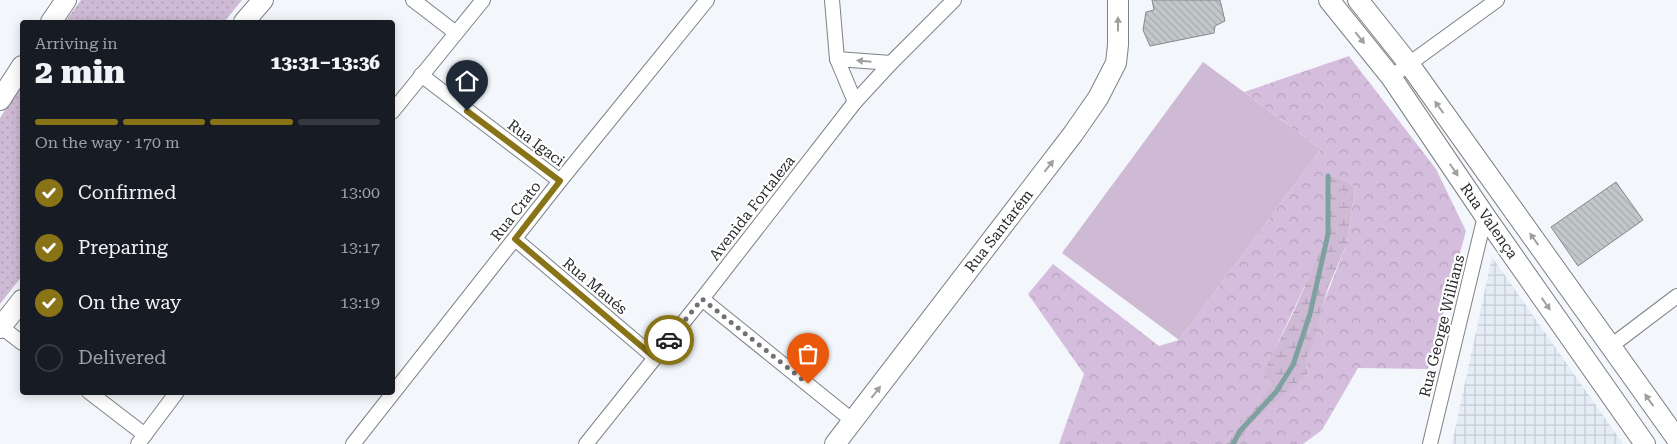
<!DOCTYPE html>
<meta charset="utf-8">
<style>
:root{--surface:#171b24;--page:#20242c;--text:#f1f3f6;--muted:#9ea1a6;--line:#363941;--accent:#887316}
body{margin:0;font-family:"Roboto Serif",serif;background:var(--page);color:var(--text);height:100vh;display:flex;flex-direction:column;font-size:19px;white-space:nowrap}
*{box-sizing:border-box;margin:0}
p{font-size:16px;color:var(--muted)}
.icon{flex:none;width:28px;height:28px;fill:none;stroke:currentColor;stroke-width:2;stroke-linecap:round;stroke-linejoin:round}
.map{position:relative;flex:1;overflow:hidden}
.side{position:absolute;left:20px;top:20px;width:375px;height:375px;display:flex;flex-direction:column;background:var(--surface);border-radius:5px;box-shadow:0 2px 12px #0003}
.side>*{flex:none}
.pin{position:absolute;display:grid;place-items:center;width:42px;height:42px;color:#fff;margin:-51px -21px;border-radius:50% 50% 50% 0;rotate:-45deg;box-shadow:0 0 5px #0007}
.pin .icon{rotate:45deg}
.courier{position:absolute;display:grid;place-items:center;width:50px;height:50px;margin:-25px;border:4px solid #887316;border-radius:50%;background:#fff;color:#222;box-shadow:0 1px 6px #0007}
.head em{font-style:normal;font-weight:800}
.head div{display:flex;flex-direction:column-reverse}
.head{display:flex;align-items:center;justify-content:space-between;height:85px;padding:0 15px}
h1{font-size:32px;font-weight:800;line-height:38px}
.bar{display:grid;grid-template-columns:repeat(4,1fr);gap:8px 5px;align-content:center;height:60px;padding:0 15px}
.bar i{height:6px;border-radius:4px;background:var(--line)}
.bar .on{background:var(--accent)}
.bar p{grid-column:span 4}
ol{padding:0 15px;list-style:none}
li{display:flex;align-items:center;gap:15px;height:55px}
li p{margin-inline-start:auto}
li .icon{padding:5px;border-radius:50%;background:var(--accent);color:#fff;stroke-width:4}
li:last-child{color:var(--muted)}
li i{width:28px;height:28px;border:2px solid var(--line);border-radius:50%}
.map>svg:first-child{display:block}
.industrial{fill:url(#industrial-grid)}
.forest{fill:url(#forest-crowns)}
.wetland{fill:url(#wetland-marsh)}
.park{fill:url(#park-dots)}
.garden{fill:#cebad5}
.lines{fill:none;stroke-linecap:round;stroke-linejoin:round}
.stream{stroke:#7ea1a0;stroke-width:5}
.building{fill:url(#building-back-hatch);stroke:#84898b}
.street-casing{stroke:#7e8185;stroke-width:16}
.secondary-casing{stroke:#7e8185;stroke-width:22}
.street{stroke:#fff;stroke-width:14}
.secondary{stroke:#fff;stroke-width:20}
.oneway{fill:#9f9fa0}
.done{stroke:#707174;stroke-width:5;stroke-dasharray:0 9}
.route{stroke:#887316;stroke-width:6}
.labels{text-anchor:middle;dominant-baseline:central;stroke-width:4.5;stroke-linejoin:round;paint-order:stroke}
.street-label{font-size:15px;fill:#292a2c;stroke:#fff}
</style>
<div class="map">
<svg width="1677" height="444" viewBox="0 0 1677 444">
<defs>
<pattern id="industrial-grid" width="8" height="8" patternUnits="userSpaceOnUse" patternTransform="scale(1.25)"><rect width="8" height="8" fill="#e4ecf6"/><path d="M0 4h8M4 0v8" fill="none" stroke="#c4cbd3"/></pattern>
<pattern id="forest-crowns" width="20" height="18" patternUnits="userSpaceOnUse" patternTransform="scale(1.25)"><rect width="20" height="18" fill="#d5bddd"/><path d="M2 6a3 3 0 1 1 6 0M12 15a3 3 0 1 1 6 0" fill="none" stroke="#b7a3be"/></pattern>
<pattern id="wetland-marsh" width="20" height="14" patternUnits="userSpaceOnUse" patternTransform="scale(1.25)"><rect width="20" height="14" fill="#cebad5"/><path d="M1 5h8M5 5V1M11 12h8M15 12V8" fill="none" stroke="#b1a0b7"/></pattern>
<pattern id="park-dots" width="8" height="8" patternUnits="userSpaceOnUse" patternTransform="scale(1.25)"><rect width="8" height="8" fill="#cebad5"/><path d="M2 2h.1M6 6h.1" fill="none" stroke="#b1a0b7" stroke-width="1.8" stroke-linecap="round"/></pattern>
<pattern id="building-back-hatch" width="6" height="6" patternUnits="userSpaceOnUse" patternTransform="scale(1.25)"><rect width="6" height="6" fill="#c2c7c9"/><path d="M-1 5l2 2M0 0l6 6M5-1l2 2" fill="none" stroke="#a7abad"/></pattern>
</defs>
<rect width="100%" height="100%" fill="#f3f6fa"/>
<polygon class="industrial" points="1492,257 1623,444 1452,444"/>
<polygon class="forest" points="1349,56 1436,169 1466,231 1428,369 1358,368 1322,430 1303,444 1238,444 1245,425 1307,374 1306,359 1320,312 1347,243 1355,188 1349,182 1328,177 1327,239 1276,347 1274,383 1257,405 1231,435 1226,444 1059,444 1084,374 1028,294 1053,264 1159,346 1179,340 1321,149 1244,92"/>
<polygon class="wetland" points="1328,176 1349,182 1355,188 1347,243 1328,288 1319,318 1315,338 1306,359 1307,374 1248,426 1238,444 1226,444 1231,435 1257,405 1273,383 1264,372 1294,311 1328,234"/>
<g class="park">
<polygon points="81,0 242,0 224,22 65,22"/>
<polygon points="22,84 22,276 0,304 0,118"/>
</g>
<polygon class="garden" points="1203,62 1321,149 1179,340 1062,253"/>
<g class="lines">
<polyline class="stream" points="1233,444 1240,431 1276,392 1293,365 1310,314 1328,234 1328,176"/>
</g>
<g class="building">
<polygon points="1152,0 1220,0 1225,21 1215,26 1214,33 1150,46 1143,30 1146,12 1154,10"/>
<polygon points="1616,182 1643,220 1578,266 1551,227"/>
</g>
<g class="lines">
<g class="street-casing">
<g id="street">
<polyline points="413,0 456,33"/>
<polyline points="832,0 837,59 855,102"/>
<polyline points="837,59 891,63"/>
<polyline points="421,75 560,181"/>
<polyline points="1391,77 1497,0"/>
<polyline points="392,112 483,0"/>
<polyline points="515,239 654,357"/>
<polyline points="702,299 853,421"/>
<polyline points="0,326 22,343"/>
<polyline points="1611,346 1677,296"/>
<polyline points="89,392 145,435"/>
<polyline points="138,444 177,392"/>
<polyline points="353,444 560,181 707,0"/>
<polyline points="586,444 702,299 855,102 891,63 954,0"/>
<polyline points="1430,444 1485,216"/>
</g>
</g>
<g class="secondary-casing">
<g id="secondary">
<polyline points="1329,0 1391,77 1485,216 1645,444"/>
<polyline points="1358,0 1409,64 1677,439"/>
<polyline points="51,22 66,0"/>
<polyline points="244,22 263,0"/>
<polyline points="0,100 22,66"/>
<polyline points="0,328 22,300"/>
<polyline points="835,444 1073,134 1098,98 1116,63 1118,45 1118,0"/>
</g>
</g>
<use href="#street" class="street"/>
<use href="#secondary" class="secondary"/>
</g>
<defs><path id="oneway-solid" d="M-6-.8H1V-3.2L6.5 0L1 3.2V.8H-6Z" transform="scale(1.25)"/></defs>
<g class="oneway">
<use href="#oneway-solid" transform="translate(1118 24) rotate(-90)"/>
<use href="#oneway-solid" transform="translate(1360 38) rotate(51)"/>
<use href="#oneway-solid" transform="translate(864 61) rotate(-175)"/>
<use href="#oneway-solid" transform="translate(1439 107) rotate(-126)"/>
<use href="#oneway-solid" transform="translate(1049 166) rotate(-52)"/>
<use href="#oneway-solid" transform="translate(1454 170) rotate(56)"/>
<use href="#oneway-solid" transform="translate(1534 239) rotate(-126)"/>
<use href="#oneway-solid" transform="translate(1546 304) rotate(55)"/>
<use href="#oneway-solid" transform="translate(876 392) rotate(-52)"/>
<use href="#oneway-solid" transform="translate(1649 400) rotate(-125)"/>
</g>
<g class="lines">
<polyline class="done" points="669,340 702,299 808,384"/>
<polyline class="route" points="467,111 560,181 515,239 654,357 669,340"/>
</g>
<g class="labels">
<g class="street-label">
<text transform="translate(536 143) rotate(37)">Rua Igaci</text>
<text transform="translate(752 208) rotate(-52)">Avenida Fortaleza</text>
<text transform="translate(516 211) rotate(-52)">Rua Crato</text>
<text transform="translate(1489 221) rotate(55)">Rua Valença</text>
<text transform="translate(999 231) rotate(-52)">Rua Santarém</text>
<text transform="translate(595 286) rotate(40)">Rua Maués</text>
<text transform="translate(1442 326) rotate(-76)">Rua George Willians</text>
</g>
</g>
</svg>
<div class="pin" style="left:808px;top:384px;background:#ea580c"><svg class="icon" aria-label="bag" viewBox="0 0 24 24"><path d="M5 8h14l-1 12H6zM9 8a3 3 0 0 1 6 0"/></svg></div>
<div class="pin" style="left:467px;top:111px;background:#1f2937"><svg class="icon" aria-label="home" viewBox="0 0 24 24"><path d="M3 11l9-7 9 7M6 9v11h12V9"/></svg></div>
<div class="courier" style="left:669px;top:340px"><svg class="icon" aria-label="car" viewBox="0 0 24 24"><path d="M5 17H2v-5l4-1 3-4h7l3 4 3 1v5h-3M9 17h6M6 11h13"/><circle cx="7" cy="17" r="2"/><circle cx="17" cy="17" r="2"/></svg></div>
<section class="side">
<div class="head"><div><h1>2 min</h1><p>Arriving in</p></div><em>13:31–13:36</em></div>
<div class="bar"><i class="on"></i><i class="on"></i><i class="on"></i><i></i><p>On the way · 170 m</p></div>
<ol>
<li><svg class="icon" aria-label="check" viewBox="0 0 24 24"><path d="M5 12l5 5 9-10"/></svg>Confirmed<p>13:00</p></li>
<li><svg class="icon" aria-label="check" viewBox="0 0 24 24"><path d="M5 12l5 5 9-10"/></svg>Preparing<p>13:17</p></li>
<li><svg class="icon" aria-label="check" viewBox="0 0 24 24"><path d="M5 12l5 5 9-10"/></svg>On the way<p>13:19</p></li>
<li><i></i>Delivered</li>
</ol>
</section>
</div>
